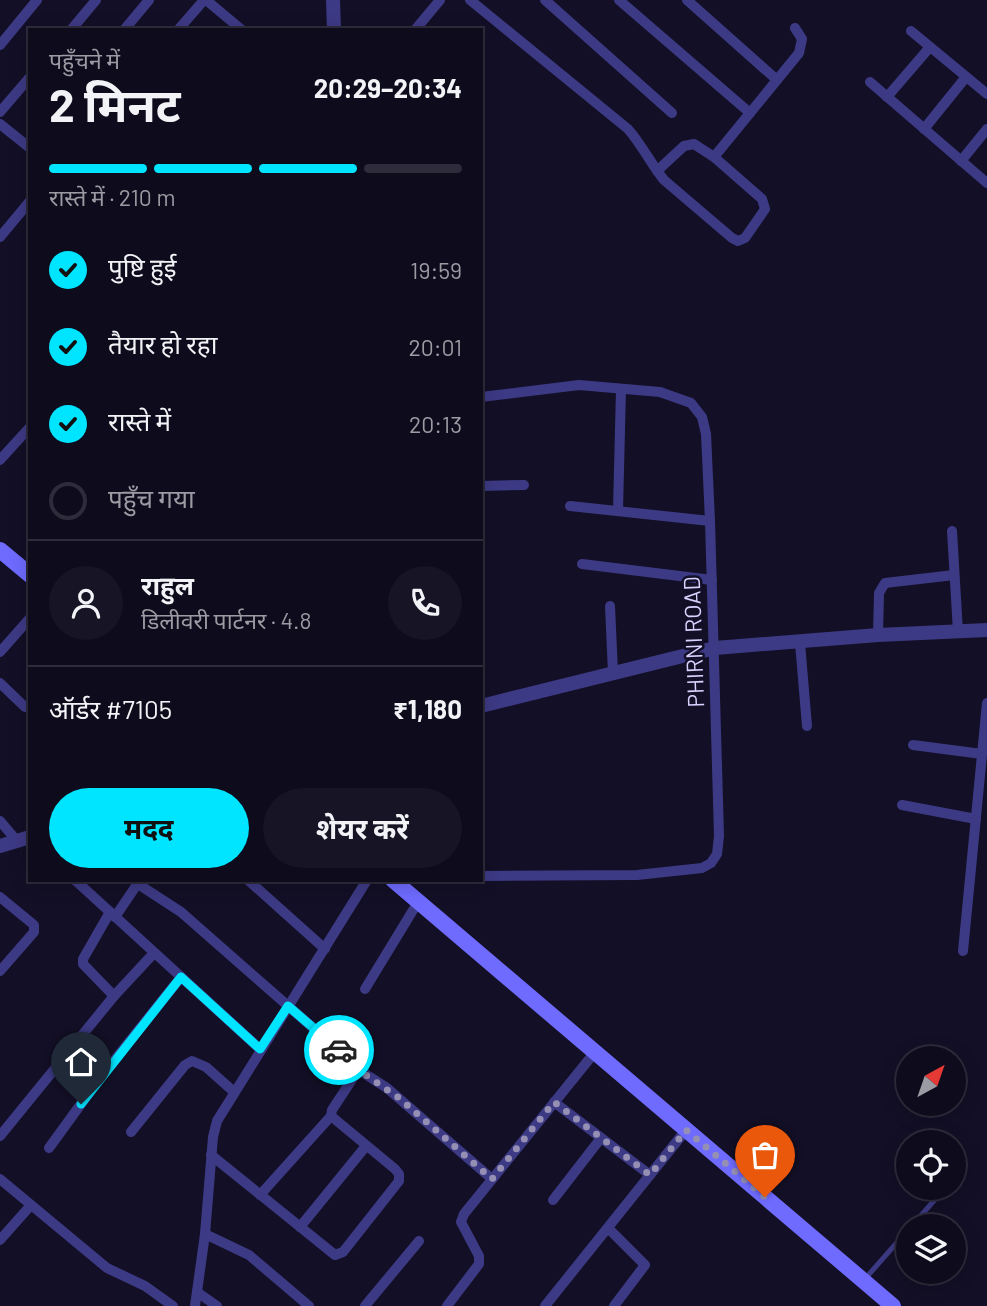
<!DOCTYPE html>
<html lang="hi">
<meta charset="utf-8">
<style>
:root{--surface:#0e0b1c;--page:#171425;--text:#f1f3f6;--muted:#9b9ba3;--line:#2e2b3b;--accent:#00e5ff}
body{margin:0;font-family:Barlow,"Noto Sans Devanagari",sans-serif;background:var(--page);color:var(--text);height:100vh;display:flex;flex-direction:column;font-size:26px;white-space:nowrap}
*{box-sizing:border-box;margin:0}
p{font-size:23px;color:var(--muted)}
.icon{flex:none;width:38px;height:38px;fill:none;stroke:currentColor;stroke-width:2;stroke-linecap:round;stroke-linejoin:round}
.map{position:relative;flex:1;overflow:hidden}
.drawer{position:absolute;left:28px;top:28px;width:455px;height:854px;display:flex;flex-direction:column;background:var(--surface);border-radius:0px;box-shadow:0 4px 18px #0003,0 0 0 2px var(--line)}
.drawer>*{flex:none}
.needle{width:46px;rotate:40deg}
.fabs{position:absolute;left:896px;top:1046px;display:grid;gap:14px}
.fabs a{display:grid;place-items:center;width:70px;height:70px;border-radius:50%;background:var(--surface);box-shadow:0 4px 18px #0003,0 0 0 2px var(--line);font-size:35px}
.pin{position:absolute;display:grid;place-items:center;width:60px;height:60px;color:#fff;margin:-72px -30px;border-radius:50% 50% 50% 0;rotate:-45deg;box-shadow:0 0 7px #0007}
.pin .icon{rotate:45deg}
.courier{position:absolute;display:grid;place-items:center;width:70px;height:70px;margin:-35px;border:5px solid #00e5ff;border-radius:50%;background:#fff;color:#222;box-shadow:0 2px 9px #0007}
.summary em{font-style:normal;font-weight:700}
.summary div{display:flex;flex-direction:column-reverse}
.summary{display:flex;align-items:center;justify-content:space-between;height:119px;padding:0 21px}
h1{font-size:46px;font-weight:700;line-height:52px}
.bar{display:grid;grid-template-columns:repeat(4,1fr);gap:10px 7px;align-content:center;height:84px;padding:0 21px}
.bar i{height:9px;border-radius:5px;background:var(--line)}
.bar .current{background:var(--accent)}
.bar p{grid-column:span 4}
.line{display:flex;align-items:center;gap:18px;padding:0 21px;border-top:2px solid var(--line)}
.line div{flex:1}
.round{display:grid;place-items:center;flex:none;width:74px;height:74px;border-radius:37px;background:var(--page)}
ol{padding:0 21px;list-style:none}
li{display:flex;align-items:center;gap:21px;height:77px}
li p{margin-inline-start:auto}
li .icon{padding:7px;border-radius:50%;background:var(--accent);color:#111;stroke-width:4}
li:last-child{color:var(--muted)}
li i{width:38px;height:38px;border:4px solid var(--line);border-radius:50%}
.primary-button{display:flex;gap:14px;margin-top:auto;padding:14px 21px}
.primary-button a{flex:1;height:80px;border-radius:42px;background:var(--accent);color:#111;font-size:28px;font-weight:700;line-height:80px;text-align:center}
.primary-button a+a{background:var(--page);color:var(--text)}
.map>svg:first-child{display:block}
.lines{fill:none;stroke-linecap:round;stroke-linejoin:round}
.service{stroke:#3d3a85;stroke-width:5}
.minor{stroke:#3d3a85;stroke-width:10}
.tertiary{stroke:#3d3a85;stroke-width:14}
.secondary{stroke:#6f6bff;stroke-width:16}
.done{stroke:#948fb3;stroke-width:7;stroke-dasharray:0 12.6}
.route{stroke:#00e5ff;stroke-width:9}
.labels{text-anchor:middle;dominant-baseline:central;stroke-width:5;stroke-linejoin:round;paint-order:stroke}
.street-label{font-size:23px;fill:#d9d4ff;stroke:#130f26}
</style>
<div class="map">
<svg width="987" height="1306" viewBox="0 0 987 1306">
<rect width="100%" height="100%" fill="#130f26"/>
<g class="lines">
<g class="service">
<polyline points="954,1178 956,1176"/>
<polyline points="911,1227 945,1188"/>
<polyline points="864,1280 908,1230"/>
</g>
<g class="minor">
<polyline points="206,0 242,30"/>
<path d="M470,0L628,129C642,145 651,164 664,180L732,238L738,241L745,238L765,209L762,199L714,157L694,144L684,146L657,171"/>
<polyline points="545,0 672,113"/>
<polyline points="619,0 750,113"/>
<polyline points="687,0 777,80"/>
<polyline points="71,30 96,0"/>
<polyline points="124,30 149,0"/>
<polyline points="178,30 204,0"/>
<polyline points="415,30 440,0"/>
<polyline points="911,31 987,94"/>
<polyline points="0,45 37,0"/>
<polyline points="870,82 987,183"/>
<polyline points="887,97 930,47"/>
<polyline points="0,112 30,77"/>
<polyline points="0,124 30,148"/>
<polyline points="924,129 966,77"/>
<polyline points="714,157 799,53 802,39 795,28"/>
<polyline points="961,161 987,129"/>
<polyline points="0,237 30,201"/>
<polyline points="481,397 579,385 660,392 691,403 702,417 706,434 710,521 719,836 717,854 711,863 702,868 637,875 481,876"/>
<polyline points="0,460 30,427"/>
<polyline points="481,486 524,485"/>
<polyline points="570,506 710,521"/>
<polyline points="618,511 621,389"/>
<polyline points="952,531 958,632"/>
<polyline points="582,564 712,580"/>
<polyline points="610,606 613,673"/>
<polyline points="878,635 879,593 885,583 954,575"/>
<polyline points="800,643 807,726"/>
<polyline points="0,652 30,618"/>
<polyline points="0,683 25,707"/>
<polyline points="913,745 982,754"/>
<polyline points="902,805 976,819"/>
<polyline points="0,821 17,841"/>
<polyline points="75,880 260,1049"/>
<polyline points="248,880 325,949"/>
<polyline points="138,884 181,912 352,1062 355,1075 332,1110 331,1116 395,1169 399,1174 399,1181 343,1252 335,1255 211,1155"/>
<polyline points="0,897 34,925 34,932 0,971"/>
<polyline points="110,912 83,959 83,964 114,996"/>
<polyline points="115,917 140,880"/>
<polyline points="963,951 987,703"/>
<polyline points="365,989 418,902"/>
<polyline points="356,1068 387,1088 492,1179"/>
<polyline points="554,1102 650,1175"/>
<polyline points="131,1132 185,1065 192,1061 206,1067 233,1091"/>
<polyline points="0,1136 114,996 154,953"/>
<polyline points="49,1148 97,1082 181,977"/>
<polyline points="0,1179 107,1268 145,1286 173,1306"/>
<polyline points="260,1195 331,1116"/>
<polyline points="553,1200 601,1138"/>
<polyline points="300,1227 366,1146"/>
<polyline points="608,1228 645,1265 614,1306"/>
<polyline points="205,1234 249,1255 309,1306"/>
<polyline points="0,1240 31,1205"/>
<polyline points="197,1292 217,1306"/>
<polyline points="195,1306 205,1234 213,1137 217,1121 367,880"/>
<polyline points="365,1306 419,1241"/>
<polyline points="447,1306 479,1264 479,1256 461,1222 464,1214 595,1052"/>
<polyline points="545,1306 686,1130"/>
</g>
<g class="tertiary">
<polyline points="333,0 334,30"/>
<polyline points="481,706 715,648 878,635 987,630"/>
<polyline points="0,846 30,837"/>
</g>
<g class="secondary">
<polyline points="0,550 30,575"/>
<polyline points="393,880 893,1306"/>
</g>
</g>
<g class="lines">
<polyline class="done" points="339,1050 356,1068 399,1098 492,1179 554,1102 650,1175 686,1130 765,1197"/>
<polyline class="route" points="81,1104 181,977 260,1049 288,1006 339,1050"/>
</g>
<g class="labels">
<g class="street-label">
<text transform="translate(693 642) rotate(-92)">PHIRNI ROAD</text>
</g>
</g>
</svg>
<div class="fabs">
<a><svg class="needle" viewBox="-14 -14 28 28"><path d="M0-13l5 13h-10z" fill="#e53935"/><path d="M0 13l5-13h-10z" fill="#9b9ba3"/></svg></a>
<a><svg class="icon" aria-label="locate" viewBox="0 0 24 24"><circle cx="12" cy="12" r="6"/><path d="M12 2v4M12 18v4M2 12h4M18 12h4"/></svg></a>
<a><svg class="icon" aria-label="layers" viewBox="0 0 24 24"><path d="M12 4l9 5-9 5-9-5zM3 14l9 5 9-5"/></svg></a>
</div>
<div class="pin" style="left:765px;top:1197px;background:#ea580c"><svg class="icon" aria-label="bag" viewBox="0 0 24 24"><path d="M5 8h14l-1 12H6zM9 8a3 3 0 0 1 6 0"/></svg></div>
<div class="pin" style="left:81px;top:1104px;background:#1f2937"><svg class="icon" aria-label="home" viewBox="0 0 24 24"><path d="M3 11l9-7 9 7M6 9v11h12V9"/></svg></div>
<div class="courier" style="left:339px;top:1050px"><svg class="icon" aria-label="car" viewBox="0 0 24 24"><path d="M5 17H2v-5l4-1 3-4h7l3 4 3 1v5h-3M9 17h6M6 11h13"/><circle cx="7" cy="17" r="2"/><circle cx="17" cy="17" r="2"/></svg></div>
<section class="drawer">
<div class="summary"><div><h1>2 मिनट</h1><p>पहुँचने में</p></div><em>20:29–20:34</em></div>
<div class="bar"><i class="current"></i><i class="current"></i><i class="current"></i><i></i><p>रास्ते में · 210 m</p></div>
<ol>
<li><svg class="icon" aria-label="check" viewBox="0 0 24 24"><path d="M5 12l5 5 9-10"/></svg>पुष्टि हुई<p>19:59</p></li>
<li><svg class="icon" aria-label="check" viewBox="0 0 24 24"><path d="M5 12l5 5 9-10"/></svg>तैयार हो रहा<p>20:01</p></li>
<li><svg class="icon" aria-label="check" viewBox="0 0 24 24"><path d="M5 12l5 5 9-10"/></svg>रास्ते में<p>20:13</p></li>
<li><i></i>पहुँच गया</li>
</ol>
<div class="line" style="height:126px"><a class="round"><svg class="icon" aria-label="person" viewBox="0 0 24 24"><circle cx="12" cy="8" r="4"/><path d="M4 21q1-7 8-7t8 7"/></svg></a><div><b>राहुल</b><p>डिलीवरी पार्टनर · 4.8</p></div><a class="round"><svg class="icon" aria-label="phone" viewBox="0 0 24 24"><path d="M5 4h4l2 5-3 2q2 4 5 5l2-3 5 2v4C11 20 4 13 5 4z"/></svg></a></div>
<div class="line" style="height:91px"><div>ऑर्डर #7105</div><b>₹1,180</b></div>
<div class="primary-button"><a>मदद</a><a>शेयर करें</a></div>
</section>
</div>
